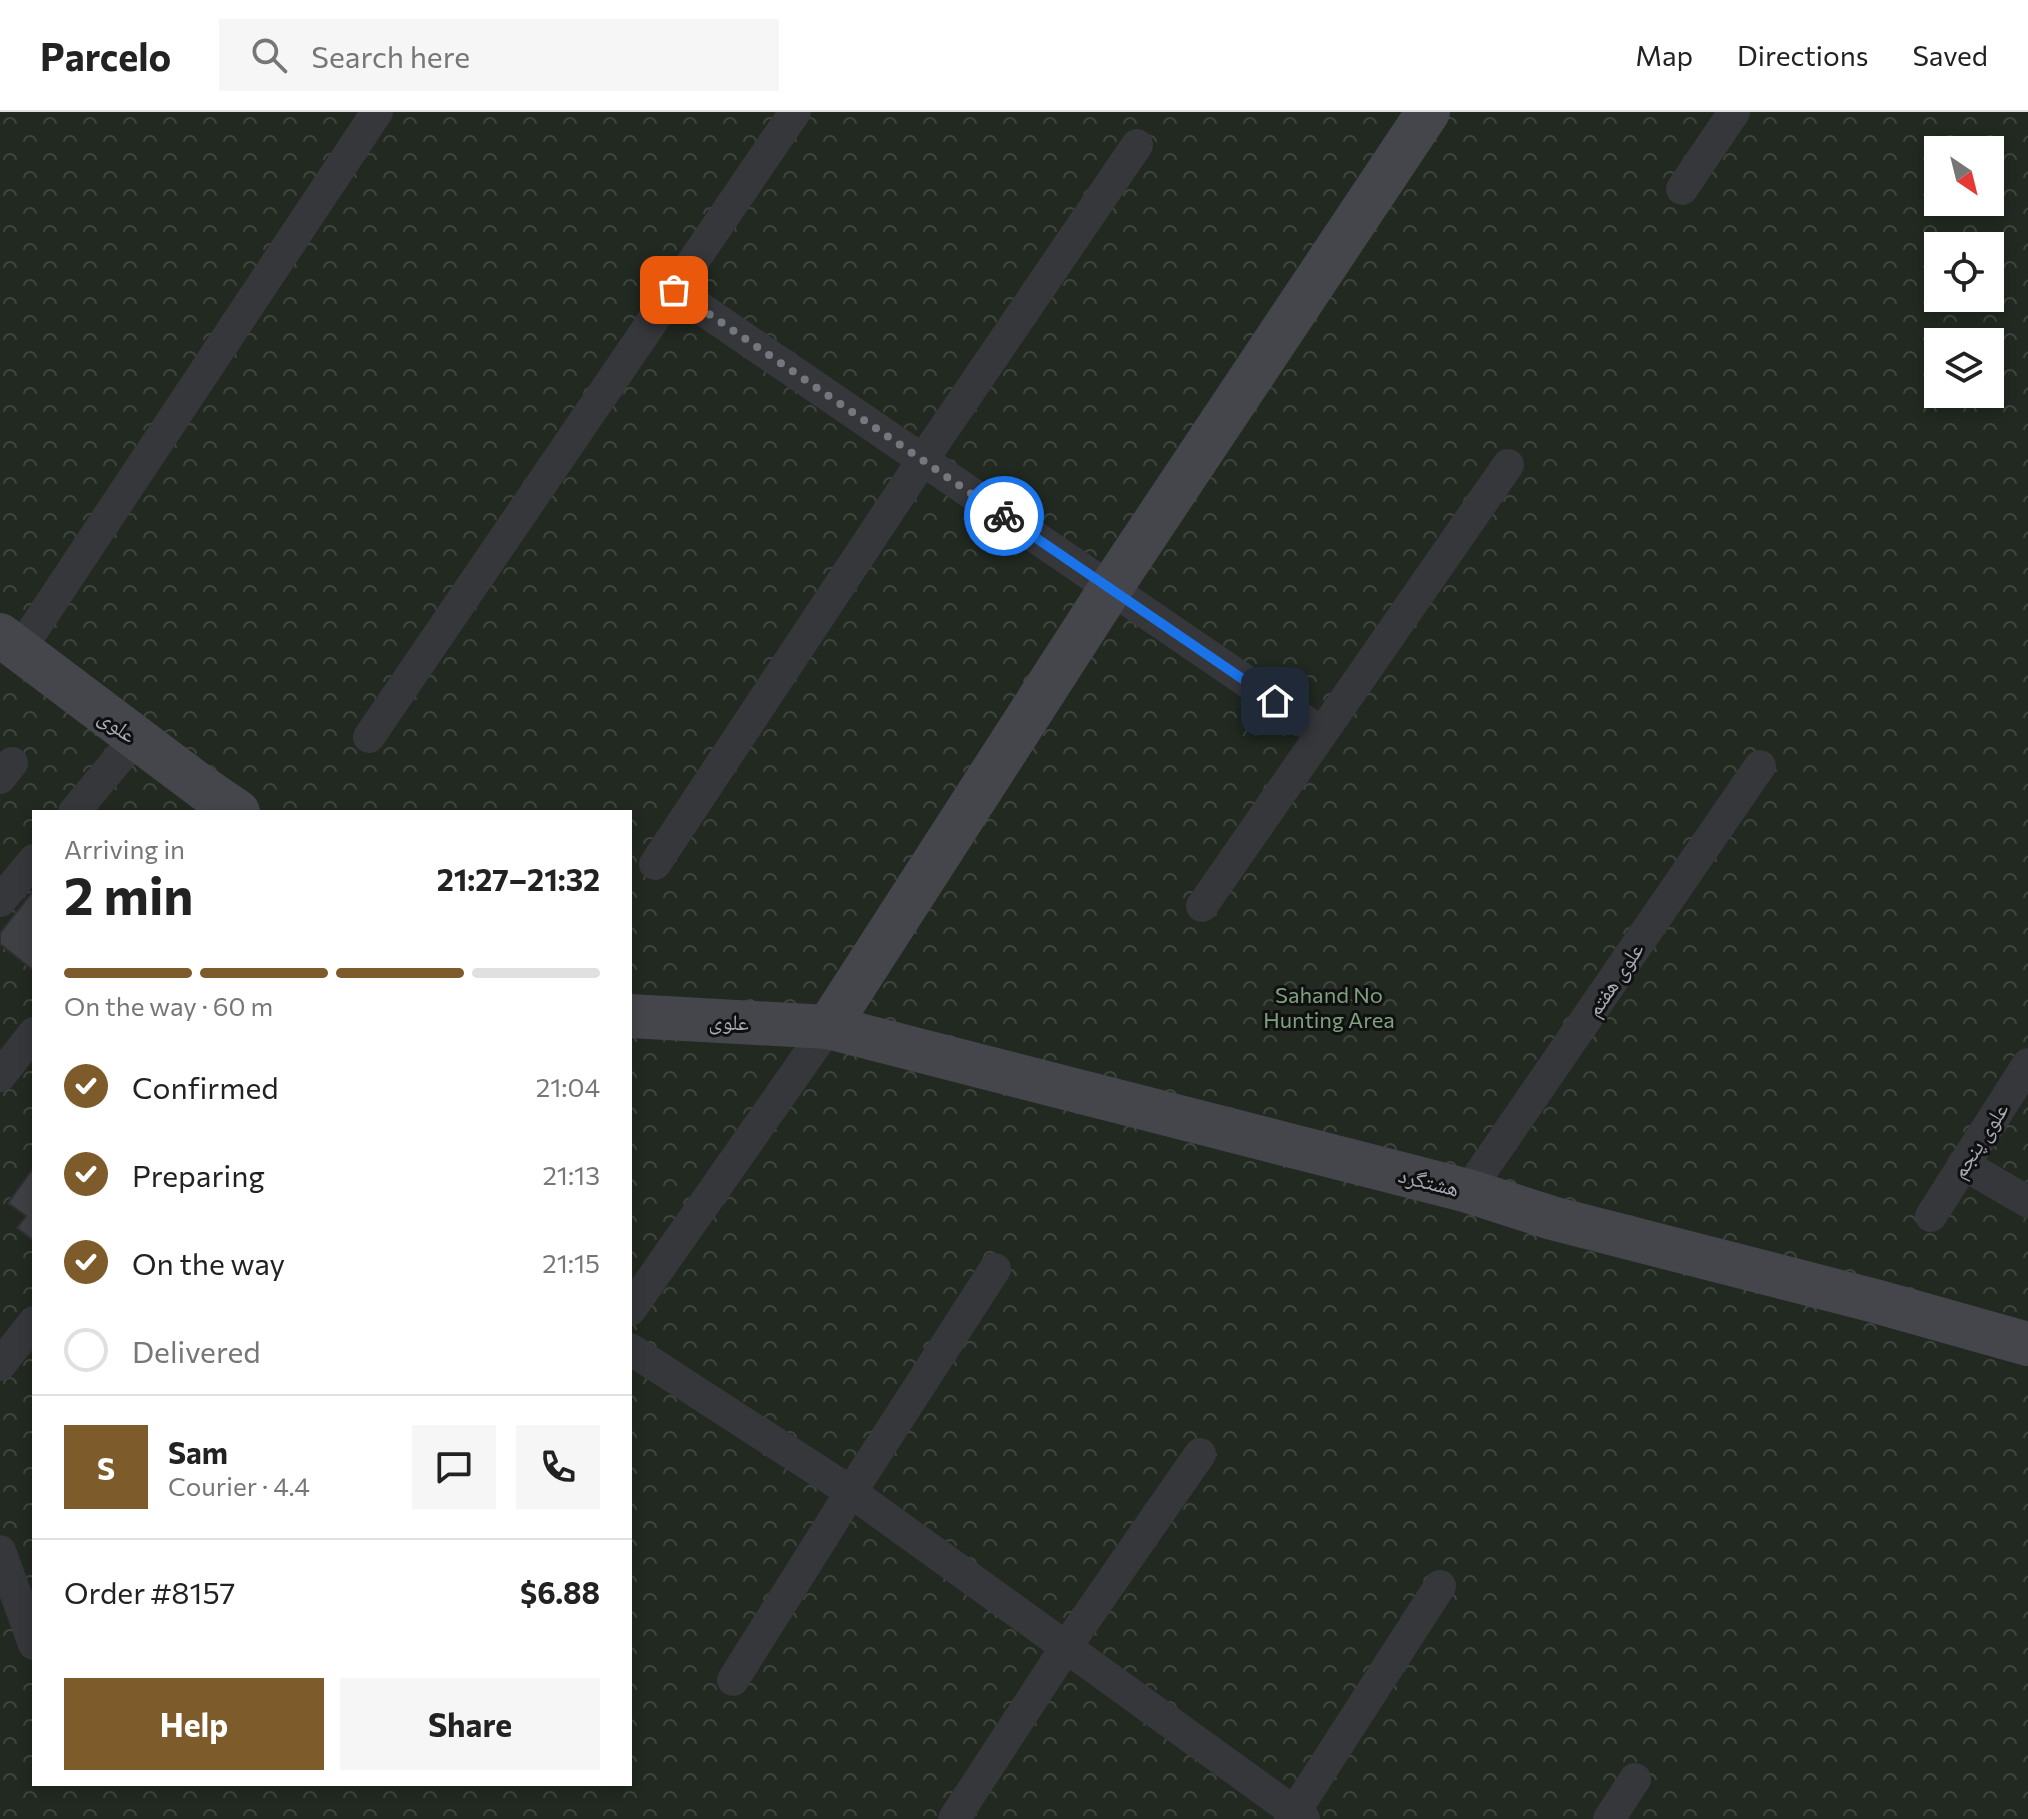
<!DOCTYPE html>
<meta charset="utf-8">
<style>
:root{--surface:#fff;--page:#f6f6f6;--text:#222;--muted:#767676;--line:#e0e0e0;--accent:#7d5b2b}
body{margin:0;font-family:Commissioner,"Noto Naskh Arabic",sans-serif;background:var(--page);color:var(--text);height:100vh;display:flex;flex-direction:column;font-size:30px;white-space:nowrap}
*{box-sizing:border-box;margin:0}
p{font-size:26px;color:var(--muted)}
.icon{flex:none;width:44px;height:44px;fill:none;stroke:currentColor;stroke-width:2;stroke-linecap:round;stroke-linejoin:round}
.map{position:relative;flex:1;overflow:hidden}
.details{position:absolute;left:32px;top:698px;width:600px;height:976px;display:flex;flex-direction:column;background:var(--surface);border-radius:0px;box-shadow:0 4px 12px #0003}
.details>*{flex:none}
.needle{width:52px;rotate:145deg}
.fabs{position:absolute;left:1924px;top:24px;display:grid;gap:16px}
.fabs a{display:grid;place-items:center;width:80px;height:80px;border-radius:0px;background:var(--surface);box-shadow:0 4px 12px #0003;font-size:40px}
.pin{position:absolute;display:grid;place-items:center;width:68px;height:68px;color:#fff;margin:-34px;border-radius:16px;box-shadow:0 4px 12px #0006}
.courier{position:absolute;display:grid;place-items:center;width:80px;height:80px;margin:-40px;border:6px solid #1a73e8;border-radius:50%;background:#fff;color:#222;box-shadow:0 2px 10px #0007}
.head em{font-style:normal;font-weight:700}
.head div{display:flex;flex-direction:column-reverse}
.head{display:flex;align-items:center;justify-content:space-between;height:136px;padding:0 32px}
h1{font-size:52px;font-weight:700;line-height:60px}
.bar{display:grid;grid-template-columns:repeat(4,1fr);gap:12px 8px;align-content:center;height:96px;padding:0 32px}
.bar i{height:10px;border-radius:6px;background:var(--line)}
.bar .selected{background:var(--accent)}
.bar p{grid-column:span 4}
.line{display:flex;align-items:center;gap:20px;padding:0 32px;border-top:2px solid var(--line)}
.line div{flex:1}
.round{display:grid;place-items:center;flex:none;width:84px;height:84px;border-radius:0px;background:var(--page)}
ol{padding:0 32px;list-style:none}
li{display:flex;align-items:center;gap:24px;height:88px}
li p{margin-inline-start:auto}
li .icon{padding:8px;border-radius:50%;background:var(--accent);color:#fff;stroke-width:4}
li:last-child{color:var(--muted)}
li i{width:44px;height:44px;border:4px solid var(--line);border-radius:50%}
.primary-button{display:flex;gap:16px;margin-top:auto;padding:16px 32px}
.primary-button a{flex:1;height:92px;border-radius:0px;background:var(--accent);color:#fff;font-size:32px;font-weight:700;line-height:92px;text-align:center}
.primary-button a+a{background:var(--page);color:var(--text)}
header{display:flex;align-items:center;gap:48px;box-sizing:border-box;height:112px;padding:0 40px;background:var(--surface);border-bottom:2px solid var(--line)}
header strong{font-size:38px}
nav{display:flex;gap:44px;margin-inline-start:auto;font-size:28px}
.search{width:560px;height:72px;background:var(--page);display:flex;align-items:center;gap:20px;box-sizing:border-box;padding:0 28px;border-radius:0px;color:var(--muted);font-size:30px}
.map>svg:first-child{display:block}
.park{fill:url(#park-crowns);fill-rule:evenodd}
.building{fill:#3f4043;stroke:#2f2f32;stroke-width:2}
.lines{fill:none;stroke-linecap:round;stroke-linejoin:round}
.street{stroke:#36373b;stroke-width:32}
.secondary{stroke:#44464b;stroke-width:44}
.done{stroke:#74787e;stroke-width:8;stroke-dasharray:0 14.4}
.route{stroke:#1a73e8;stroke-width:10}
.labels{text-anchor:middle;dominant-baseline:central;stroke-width:6;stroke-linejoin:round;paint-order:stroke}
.street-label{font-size:22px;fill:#a7adb6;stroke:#101011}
.park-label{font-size:22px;fill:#7ea17e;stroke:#101011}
</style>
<header>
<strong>Parcelo</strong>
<div class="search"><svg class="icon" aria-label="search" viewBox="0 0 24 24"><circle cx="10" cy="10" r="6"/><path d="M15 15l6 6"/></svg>Search here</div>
<nav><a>Map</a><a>Directions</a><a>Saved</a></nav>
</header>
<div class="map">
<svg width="2028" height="1707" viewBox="0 0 2028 1707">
<defs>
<pattern id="park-crowns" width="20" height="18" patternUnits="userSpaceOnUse" patternTransform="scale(2)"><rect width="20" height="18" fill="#212921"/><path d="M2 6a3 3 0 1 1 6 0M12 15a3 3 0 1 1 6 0" fill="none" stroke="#3e453f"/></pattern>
</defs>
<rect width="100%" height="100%" fill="#141516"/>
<path class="park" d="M0,0H2028V1707H0ZM1938,38H1990V90H1938ZM1938,134H1990V186H1938ZM1938,230H1990V282H1938ZM34,700H630V1672H34Z"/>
<g class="building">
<polygon points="34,778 34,859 0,832 0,821"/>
<polygon points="34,1055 34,1129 17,1116 26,1104 8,1091"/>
</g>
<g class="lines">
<g class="street">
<polyline points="1682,77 1734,0"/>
<polyline points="674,178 1322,621"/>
<polyline points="19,539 377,0"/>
<polyline points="369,625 795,0"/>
<polyline points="0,666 12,651"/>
<polyline points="74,700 136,626"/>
<polyline points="655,752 922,349 1137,33"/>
<polyline points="0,789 34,748"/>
<polyline points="1202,794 1508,353"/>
<polyline points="0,964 34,921"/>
<polyline points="1963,1052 2028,1090"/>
<polyline points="1468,1079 1760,654"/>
<polyline points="1931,1104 2028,952"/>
<polyline points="630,1198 828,915"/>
<polyline points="630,1237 851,1380 1304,1707"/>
<polyline points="0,1253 34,1210"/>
<polyline points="0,1439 34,1532"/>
<polyline points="733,1568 851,1380 995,1157"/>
<polyline points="954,1707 1066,1535 1200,1342"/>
<polyline points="1290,1707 1440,1474"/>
<polyline points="1609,1707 1635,1667"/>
</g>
<g class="secondary">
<polyline points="0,523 203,676 238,700"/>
<polyline points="630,904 828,915 1468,1079 1552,1106 1875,1189 2028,1232"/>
<polyline points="828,915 1110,477 1428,0"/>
</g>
</g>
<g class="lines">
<polyline class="done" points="674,178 1004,404"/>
<polyline class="route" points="1004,404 1275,589"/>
</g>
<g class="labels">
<g class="street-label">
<text transform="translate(118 613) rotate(37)">علوی</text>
<text transform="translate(1614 867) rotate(-56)">علوی هفتم</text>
<text transform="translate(729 909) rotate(3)">علوی</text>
<text transform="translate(1979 1028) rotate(-57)">علوی پنجم</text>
<text transform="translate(1429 1069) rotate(14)">هشتگرد</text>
</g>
<g class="park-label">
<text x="1329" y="882">Sahand No<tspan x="1329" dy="25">Hunting Area</tspan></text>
</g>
</g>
</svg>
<div class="fabs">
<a><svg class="needle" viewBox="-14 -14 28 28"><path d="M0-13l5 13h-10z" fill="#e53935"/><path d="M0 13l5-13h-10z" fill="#767676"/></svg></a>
<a><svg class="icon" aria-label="locate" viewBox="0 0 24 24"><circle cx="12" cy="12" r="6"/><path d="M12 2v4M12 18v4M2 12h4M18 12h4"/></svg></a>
<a><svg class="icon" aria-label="layers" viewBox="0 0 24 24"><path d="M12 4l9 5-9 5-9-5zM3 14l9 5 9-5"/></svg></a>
</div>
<div class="pin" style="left:674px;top:178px;background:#ea580c"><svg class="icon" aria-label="bag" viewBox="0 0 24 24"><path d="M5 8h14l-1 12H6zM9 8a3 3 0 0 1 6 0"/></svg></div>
<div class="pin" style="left:1275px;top:589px;background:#1f2937"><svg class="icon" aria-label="home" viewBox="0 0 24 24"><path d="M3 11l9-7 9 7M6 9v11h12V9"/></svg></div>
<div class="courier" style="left:1004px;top:404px"><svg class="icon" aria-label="bike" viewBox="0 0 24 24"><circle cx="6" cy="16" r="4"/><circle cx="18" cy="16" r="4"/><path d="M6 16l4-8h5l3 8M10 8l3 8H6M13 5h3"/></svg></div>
<section class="details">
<div class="head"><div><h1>2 min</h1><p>Arriving in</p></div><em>21:27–21:32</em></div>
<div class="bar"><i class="selected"></i><i class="selected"></i><i class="selected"></i><i></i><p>On the way · 60 m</p></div>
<ol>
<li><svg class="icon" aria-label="check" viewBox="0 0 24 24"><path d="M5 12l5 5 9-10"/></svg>Confirmed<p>21:04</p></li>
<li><svg class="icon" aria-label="check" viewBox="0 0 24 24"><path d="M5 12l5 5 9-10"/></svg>Preparing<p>21:13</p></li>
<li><svg class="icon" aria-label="check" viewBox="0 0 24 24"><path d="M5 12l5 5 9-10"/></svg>On the way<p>21:15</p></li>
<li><i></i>Delivered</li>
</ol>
<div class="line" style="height:144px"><b class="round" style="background:var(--accent);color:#fff">S</b><div><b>Sam</b><p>Courier · 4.4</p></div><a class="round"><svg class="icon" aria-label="chat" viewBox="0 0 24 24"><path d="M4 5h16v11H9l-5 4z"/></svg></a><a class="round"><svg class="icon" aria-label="phone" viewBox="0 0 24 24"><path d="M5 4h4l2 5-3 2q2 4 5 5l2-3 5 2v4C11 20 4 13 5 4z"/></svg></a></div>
<div class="line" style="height:104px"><div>Order #8157</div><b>$6.88</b></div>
<div class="primary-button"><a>Help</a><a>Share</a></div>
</section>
</div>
